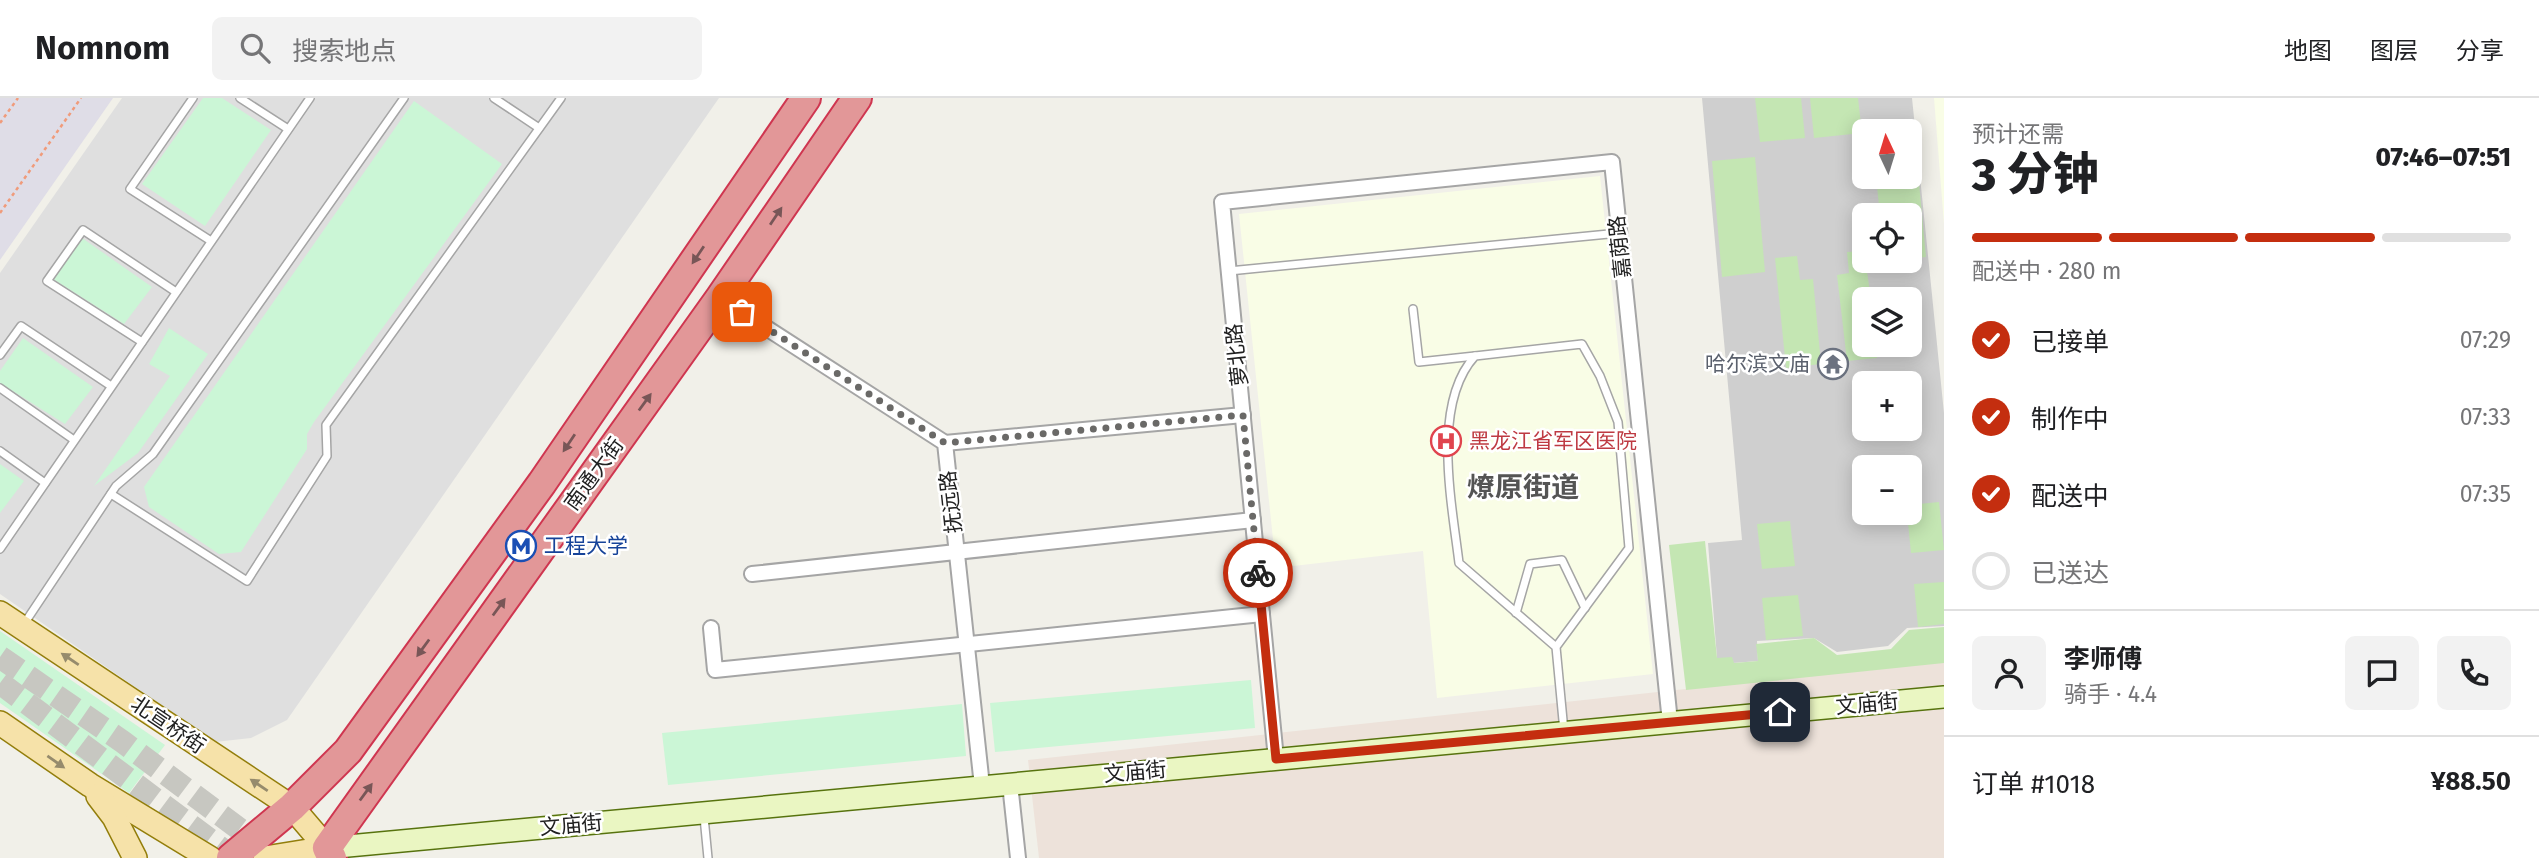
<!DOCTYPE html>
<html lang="zh">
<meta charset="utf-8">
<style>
:root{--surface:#fff;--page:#f2f2f2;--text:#202124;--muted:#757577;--line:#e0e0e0;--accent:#c42e0f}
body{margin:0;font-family:"Fira Sans","Noto Sans SC",sans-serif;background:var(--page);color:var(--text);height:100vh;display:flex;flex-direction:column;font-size:26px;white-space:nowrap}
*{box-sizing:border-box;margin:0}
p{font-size:23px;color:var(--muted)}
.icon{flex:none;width:38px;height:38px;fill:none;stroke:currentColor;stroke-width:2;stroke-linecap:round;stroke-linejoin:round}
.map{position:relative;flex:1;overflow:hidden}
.drawer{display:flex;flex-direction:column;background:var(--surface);width:595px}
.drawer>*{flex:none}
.needle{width:46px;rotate:356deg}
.buttons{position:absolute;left:1852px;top:21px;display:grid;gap:14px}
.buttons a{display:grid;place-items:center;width:70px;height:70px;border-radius:10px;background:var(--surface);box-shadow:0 4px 18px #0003;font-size:35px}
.pin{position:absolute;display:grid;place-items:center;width:60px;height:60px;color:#fff;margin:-30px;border-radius:14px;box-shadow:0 4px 10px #0006}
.courier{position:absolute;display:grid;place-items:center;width:70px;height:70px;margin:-35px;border:5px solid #c42e0f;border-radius:50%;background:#fff;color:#222;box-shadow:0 2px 9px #0007}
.headline em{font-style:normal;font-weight:800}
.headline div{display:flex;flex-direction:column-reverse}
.headline{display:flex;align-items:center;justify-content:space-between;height:119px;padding:0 28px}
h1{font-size:46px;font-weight:800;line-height:52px}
.bar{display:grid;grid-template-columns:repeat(4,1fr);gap:10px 7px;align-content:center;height:84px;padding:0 28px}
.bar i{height:9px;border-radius:5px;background:var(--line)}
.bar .active{background:var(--accent)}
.bar p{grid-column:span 4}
.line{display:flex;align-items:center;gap:18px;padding:0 28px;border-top:2px solid var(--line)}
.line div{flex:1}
.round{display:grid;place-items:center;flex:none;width:74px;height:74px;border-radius:10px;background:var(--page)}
ol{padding:0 28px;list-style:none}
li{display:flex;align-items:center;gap:21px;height:77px}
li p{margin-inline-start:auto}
li .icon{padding:7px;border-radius:50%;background:var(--accent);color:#fff;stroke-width:4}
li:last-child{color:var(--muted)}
li i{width:38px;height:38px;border:4px solid var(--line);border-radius:50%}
header{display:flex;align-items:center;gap:42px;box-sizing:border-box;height:98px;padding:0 35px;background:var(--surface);border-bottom:2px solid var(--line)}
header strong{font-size:33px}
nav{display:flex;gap:38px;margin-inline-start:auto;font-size:24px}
.search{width:490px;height:63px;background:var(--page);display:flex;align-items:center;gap:18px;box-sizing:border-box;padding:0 24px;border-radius:10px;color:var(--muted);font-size:26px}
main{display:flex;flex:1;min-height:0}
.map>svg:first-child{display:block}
.residential{fill:#dfdfdf}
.education{fill:#f9fde6}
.religious{fill:#cfcfcf;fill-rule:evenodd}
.military{fill:#ede2da}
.grass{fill:#c4e6b3}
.park{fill:#cbf6d6}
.plaza{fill:#dfdde7}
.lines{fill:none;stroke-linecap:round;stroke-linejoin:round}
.primary-tunnel{stroke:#c7c7c1;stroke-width:23;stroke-dasharray:23 11;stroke-linecap:butt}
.lane-casing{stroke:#a5a5a5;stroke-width:10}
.street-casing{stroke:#a5a5a5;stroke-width:18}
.secondary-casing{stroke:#57730e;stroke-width:24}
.primary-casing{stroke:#937e0b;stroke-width:26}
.highway-casing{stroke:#cf3650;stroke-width:32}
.path{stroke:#f09b7b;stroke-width:2.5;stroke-dasharray:3.5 3.5;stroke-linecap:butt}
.lane{stroke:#fff;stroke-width:7}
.street{stroke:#fff;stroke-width:14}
.secondary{stroke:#eaf6c2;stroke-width:21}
.primary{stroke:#f6e2a9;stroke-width:23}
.highway{stroke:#e29798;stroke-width:28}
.oneway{fill:#785657}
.oneway2{fill:#968b6c}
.done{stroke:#6a6967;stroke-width:7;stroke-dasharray:0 12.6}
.route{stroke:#c42e0f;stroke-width:9}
.labels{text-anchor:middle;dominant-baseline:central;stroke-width:5;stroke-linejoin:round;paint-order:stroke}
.street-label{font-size:21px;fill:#212121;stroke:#fff}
.worship-label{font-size:21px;fill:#5b616d;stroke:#fff;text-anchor:end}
.health-label{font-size:21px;fill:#be3a42;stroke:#fff;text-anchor:start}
.transit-label{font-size:21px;fill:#164399;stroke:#fff;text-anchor:start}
.district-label{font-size:28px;font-weight:bold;fill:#545454;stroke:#fff}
</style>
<header>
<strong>Nomnom</strong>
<div class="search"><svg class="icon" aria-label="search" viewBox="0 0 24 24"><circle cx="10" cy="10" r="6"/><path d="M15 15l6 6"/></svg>搜索地点</div>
<nav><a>地图</a><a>图层</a><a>分享</a></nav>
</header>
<main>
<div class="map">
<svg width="1944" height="760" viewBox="0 0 1944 760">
<rect width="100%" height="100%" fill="#f1f0e9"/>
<polygon class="residential" points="122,0 719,0 287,622 251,640 215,644 0,496 0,175"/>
<g class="education">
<polygon points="1934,0 1944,0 1944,126"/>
<polygon points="1600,78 1653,576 1437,600 1423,453 1276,470 1239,116"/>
</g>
<path class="religious" d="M1702,0H1912L1944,315V528L1907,530L1888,548L1837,554L1814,540L1757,543L1758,563L1733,565L1717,560L1708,445L1742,442ZM1864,33H1909V79H1864ZM1864,117H1909V163H1864ZM1864,201H1909V247H1864ZM1864,285H1909V331H1864ZM1864,369H1909V415H1864Z"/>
<polygon class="military" points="1944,563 1944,760 1039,760 1028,662"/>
<g class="grass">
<polygon points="1755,0 1801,0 1805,40 1760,44"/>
<polygon points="1810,0 1858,0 1862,35 1814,40"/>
<polygon points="1909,42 1915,42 1926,159 1909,161 1909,117 1880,117 1876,79 1909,79"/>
<polygon points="1755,59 1765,174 1722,179 1712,63"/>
<polygon points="1864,153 1871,201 1864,201 1864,247 1876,247 1877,260 1847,263 1837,177 1849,175 1847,154"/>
<polygon points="1797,158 1800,182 1813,181 1821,266 1786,270 1775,160"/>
<polygon points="1939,404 1944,452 1911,455 1907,415 1909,415 1909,407"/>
<polygon points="1790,423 1795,468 1762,471 1757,426"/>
<polygon points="1705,443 1717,560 1732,559 1734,565 1758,563 1756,546 1814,540 1837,557 1891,551 1909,532 1944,529 1944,565 1686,592 1669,447"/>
<polygon points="1944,484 1944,526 1918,529 1914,486"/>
<polygon points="1798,497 1803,538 1766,542 1762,500"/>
</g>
<g class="park">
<polygon points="203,0 222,0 271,32 205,128 142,86"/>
<polygon points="414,3 502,66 314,324 307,336 307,351 241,454 219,456 149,409 144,389"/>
<polygon points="82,140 152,189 124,226 53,181"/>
<polygon points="169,230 208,256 138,355 94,388 170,278 149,266"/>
<polygon points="23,240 93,289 65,326 0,285 0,273"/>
<polygon points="0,366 24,383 0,415"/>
<polygon points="0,533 165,647 129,695 0,605"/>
<polygon points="1251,582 1255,630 995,654 990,605"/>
<polygon points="962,606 966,658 668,687 662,635"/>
</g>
<polygon class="plaza" points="0,0 113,0 0,162"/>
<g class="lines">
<g class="primary-tunnel">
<polyline points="0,559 123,644 242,733 262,753"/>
<polyline points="0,585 234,760"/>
</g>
<g class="lane-casing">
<g id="lane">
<polyline points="193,0 130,91 211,143"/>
<polyline points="240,0 288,31"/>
<polyline points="494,0 539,30"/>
<polyline points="1229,173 1619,135"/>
<polyline points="1413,211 1419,264 1475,258"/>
<polyline points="142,244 47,183 83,132 176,194"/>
<polyline points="0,257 21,228 111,288"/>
<polyline points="0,290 74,342"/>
<polyline points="0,353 45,385"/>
<polyline points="111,396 247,483 327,358 326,327 561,0"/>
<polyline points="0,451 310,0"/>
<polyline points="1516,515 1530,466 1562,462 1585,510"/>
<polyline points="24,526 116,388 153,356 404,0"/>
<path d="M1556,549L1629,450L1618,324L1600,278L1582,246L1475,258C1431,306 1452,406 1459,465L1556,549L1564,633"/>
<polyline points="704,719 708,760"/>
</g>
</g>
<g class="street-casing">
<g id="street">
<polyline points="720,200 945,345 982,688"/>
<polyline points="945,345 1243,317"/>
<polyline points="752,476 1253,422"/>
<polyline points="711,530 715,572 1262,516"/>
<polyline points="1276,661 1222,104 1612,64 1670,624"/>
<polyline points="1010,686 1018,760"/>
</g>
</g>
<g class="secondary-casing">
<polyline id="secondary" points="327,750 1944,599"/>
</g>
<g class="primary-casing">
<g id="primary">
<polyline points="0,515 292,709 327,750"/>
<polyline points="0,625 90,687 210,760"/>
<polyline points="98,698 114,719 135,760"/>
<polyline points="265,760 327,750"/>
</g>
</g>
<g class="highway-casing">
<g id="highway">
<polyline points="231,760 292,709 348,653 542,385 806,0"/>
<polyline points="332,760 327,750 720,200 857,0"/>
</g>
</g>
<g class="path">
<polyline points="0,25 18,0"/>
<polyline points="0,115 81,0"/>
</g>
<use href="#lane" class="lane"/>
<use href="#street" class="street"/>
<use href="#secondary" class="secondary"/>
<use href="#primary" class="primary"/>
<use href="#highway" class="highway"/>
</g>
<defs><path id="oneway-solid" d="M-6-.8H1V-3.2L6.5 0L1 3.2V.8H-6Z" transform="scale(1.75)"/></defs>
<g class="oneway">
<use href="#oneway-solid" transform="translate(776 118) rotate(-56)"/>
<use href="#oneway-solid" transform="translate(698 157) rotate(124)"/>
<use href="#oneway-solid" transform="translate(645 304) rotate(-54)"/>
<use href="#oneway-solid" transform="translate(569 345) rotate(124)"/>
<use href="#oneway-solid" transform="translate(499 509) rotate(-54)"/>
<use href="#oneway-solid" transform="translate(423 550) rotate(126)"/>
<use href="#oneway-solid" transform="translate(366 694) rotate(-54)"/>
</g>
<g class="oneway2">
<use href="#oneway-solid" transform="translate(70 561) rotate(-146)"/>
<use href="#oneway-solid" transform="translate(56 664) rotate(35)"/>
<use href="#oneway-solid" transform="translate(259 687) rotate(-146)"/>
</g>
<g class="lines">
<polyline class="done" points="742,214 945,345 1243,317 1258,475"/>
<polyline class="route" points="1258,475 1276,661 1780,614"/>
</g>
<defs>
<g id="temple-ring" transform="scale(1.575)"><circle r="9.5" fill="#fff" stroke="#6b7280" stroke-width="1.5"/><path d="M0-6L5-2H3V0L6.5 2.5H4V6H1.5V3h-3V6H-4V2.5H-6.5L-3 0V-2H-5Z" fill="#6b7280"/></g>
<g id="hospital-ring" transform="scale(1.575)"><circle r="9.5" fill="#fff" stroke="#e0444e" stroke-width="1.5"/><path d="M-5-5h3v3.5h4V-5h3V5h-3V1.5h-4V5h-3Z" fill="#e0444e"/></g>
<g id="metro-ring" transform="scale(1.575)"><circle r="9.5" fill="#fff" stroke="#1a4fb4" stroke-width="1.5"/><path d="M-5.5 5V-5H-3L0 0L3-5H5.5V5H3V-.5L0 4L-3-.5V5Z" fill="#1a4fb4"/></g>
</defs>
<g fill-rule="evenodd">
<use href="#temple-ring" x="1833" y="266"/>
<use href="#hospital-ring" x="1446" y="343"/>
<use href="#metro-ring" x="521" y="448"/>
</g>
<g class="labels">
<g class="street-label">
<text transform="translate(1620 149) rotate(-96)">嘉荫路</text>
<text transform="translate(1237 257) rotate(-96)">萝北路</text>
<text transform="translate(594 376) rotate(-54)">南通大街</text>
<text transform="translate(951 404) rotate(-96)">抚远路</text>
<text transform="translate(1867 606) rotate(-5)">文庙街</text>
<text transform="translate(168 627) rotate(34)">北宣桥街</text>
<text transform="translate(1135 674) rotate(-5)">文庙街</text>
<text transform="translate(571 727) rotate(-5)">文庙街</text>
</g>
<g class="worship-label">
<text x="1810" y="266">哈尔滨文庙</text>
</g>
<g class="health-label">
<text x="1469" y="343">黑龙江省军区医院</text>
</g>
<g class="transit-label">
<text x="544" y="448">工程大学</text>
</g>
<g class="district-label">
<text x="1523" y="389">燎原街道</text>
</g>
</g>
</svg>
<div class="buttons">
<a><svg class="needle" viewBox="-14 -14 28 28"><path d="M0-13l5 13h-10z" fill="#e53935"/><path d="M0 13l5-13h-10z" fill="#757577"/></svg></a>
<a><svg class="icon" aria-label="locate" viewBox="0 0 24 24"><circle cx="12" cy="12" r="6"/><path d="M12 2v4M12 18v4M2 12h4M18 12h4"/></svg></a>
<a><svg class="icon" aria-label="layers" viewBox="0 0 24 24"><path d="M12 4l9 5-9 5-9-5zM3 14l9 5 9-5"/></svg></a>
<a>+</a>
<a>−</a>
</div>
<div class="pin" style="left:742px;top:214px;background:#ea580c"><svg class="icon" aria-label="bag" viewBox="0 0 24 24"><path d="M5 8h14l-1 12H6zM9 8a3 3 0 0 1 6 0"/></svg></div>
<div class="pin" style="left:1780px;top:614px;background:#1f2937"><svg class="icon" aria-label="home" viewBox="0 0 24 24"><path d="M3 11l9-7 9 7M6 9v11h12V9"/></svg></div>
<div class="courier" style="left:1258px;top:475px"><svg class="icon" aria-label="bike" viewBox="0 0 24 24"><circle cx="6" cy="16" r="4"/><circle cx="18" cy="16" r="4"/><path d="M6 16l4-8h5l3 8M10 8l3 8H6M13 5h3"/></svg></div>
</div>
<section class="drawer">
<div class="headline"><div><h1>3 分钟</h1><p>预计还需</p></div><em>07:46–07:51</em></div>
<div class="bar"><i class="active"></i><i class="active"></i><i class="active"></i><i></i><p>配送中 · 280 m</p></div>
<ol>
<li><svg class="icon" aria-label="check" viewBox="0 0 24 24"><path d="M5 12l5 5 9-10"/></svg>已接单<p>07:29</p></li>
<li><svg class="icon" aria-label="check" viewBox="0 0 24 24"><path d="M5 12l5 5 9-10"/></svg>制作中<p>07:33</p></li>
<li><svg class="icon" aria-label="check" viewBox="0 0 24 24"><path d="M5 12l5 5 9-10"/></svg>配送中<p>07:35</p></li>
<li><i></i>已送达</li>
</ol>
<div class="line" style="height:126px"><a class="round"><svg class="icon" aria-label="person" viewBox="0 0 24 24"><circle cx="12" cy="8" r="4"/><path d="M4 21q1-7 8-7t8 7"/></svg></a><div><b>李师傅</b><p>骑手 · 4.4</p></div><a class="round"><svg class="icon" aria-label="chat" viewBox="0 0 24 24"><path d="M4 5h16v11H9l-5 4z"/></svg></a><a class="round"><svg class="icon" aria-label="phone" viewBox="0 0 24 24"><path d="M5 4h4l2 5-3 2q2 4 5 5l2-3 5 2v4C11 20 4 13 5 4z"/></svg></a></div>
<div class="line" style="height:91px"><div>订单 #1018</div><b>¥88.50</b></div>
</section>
</main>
